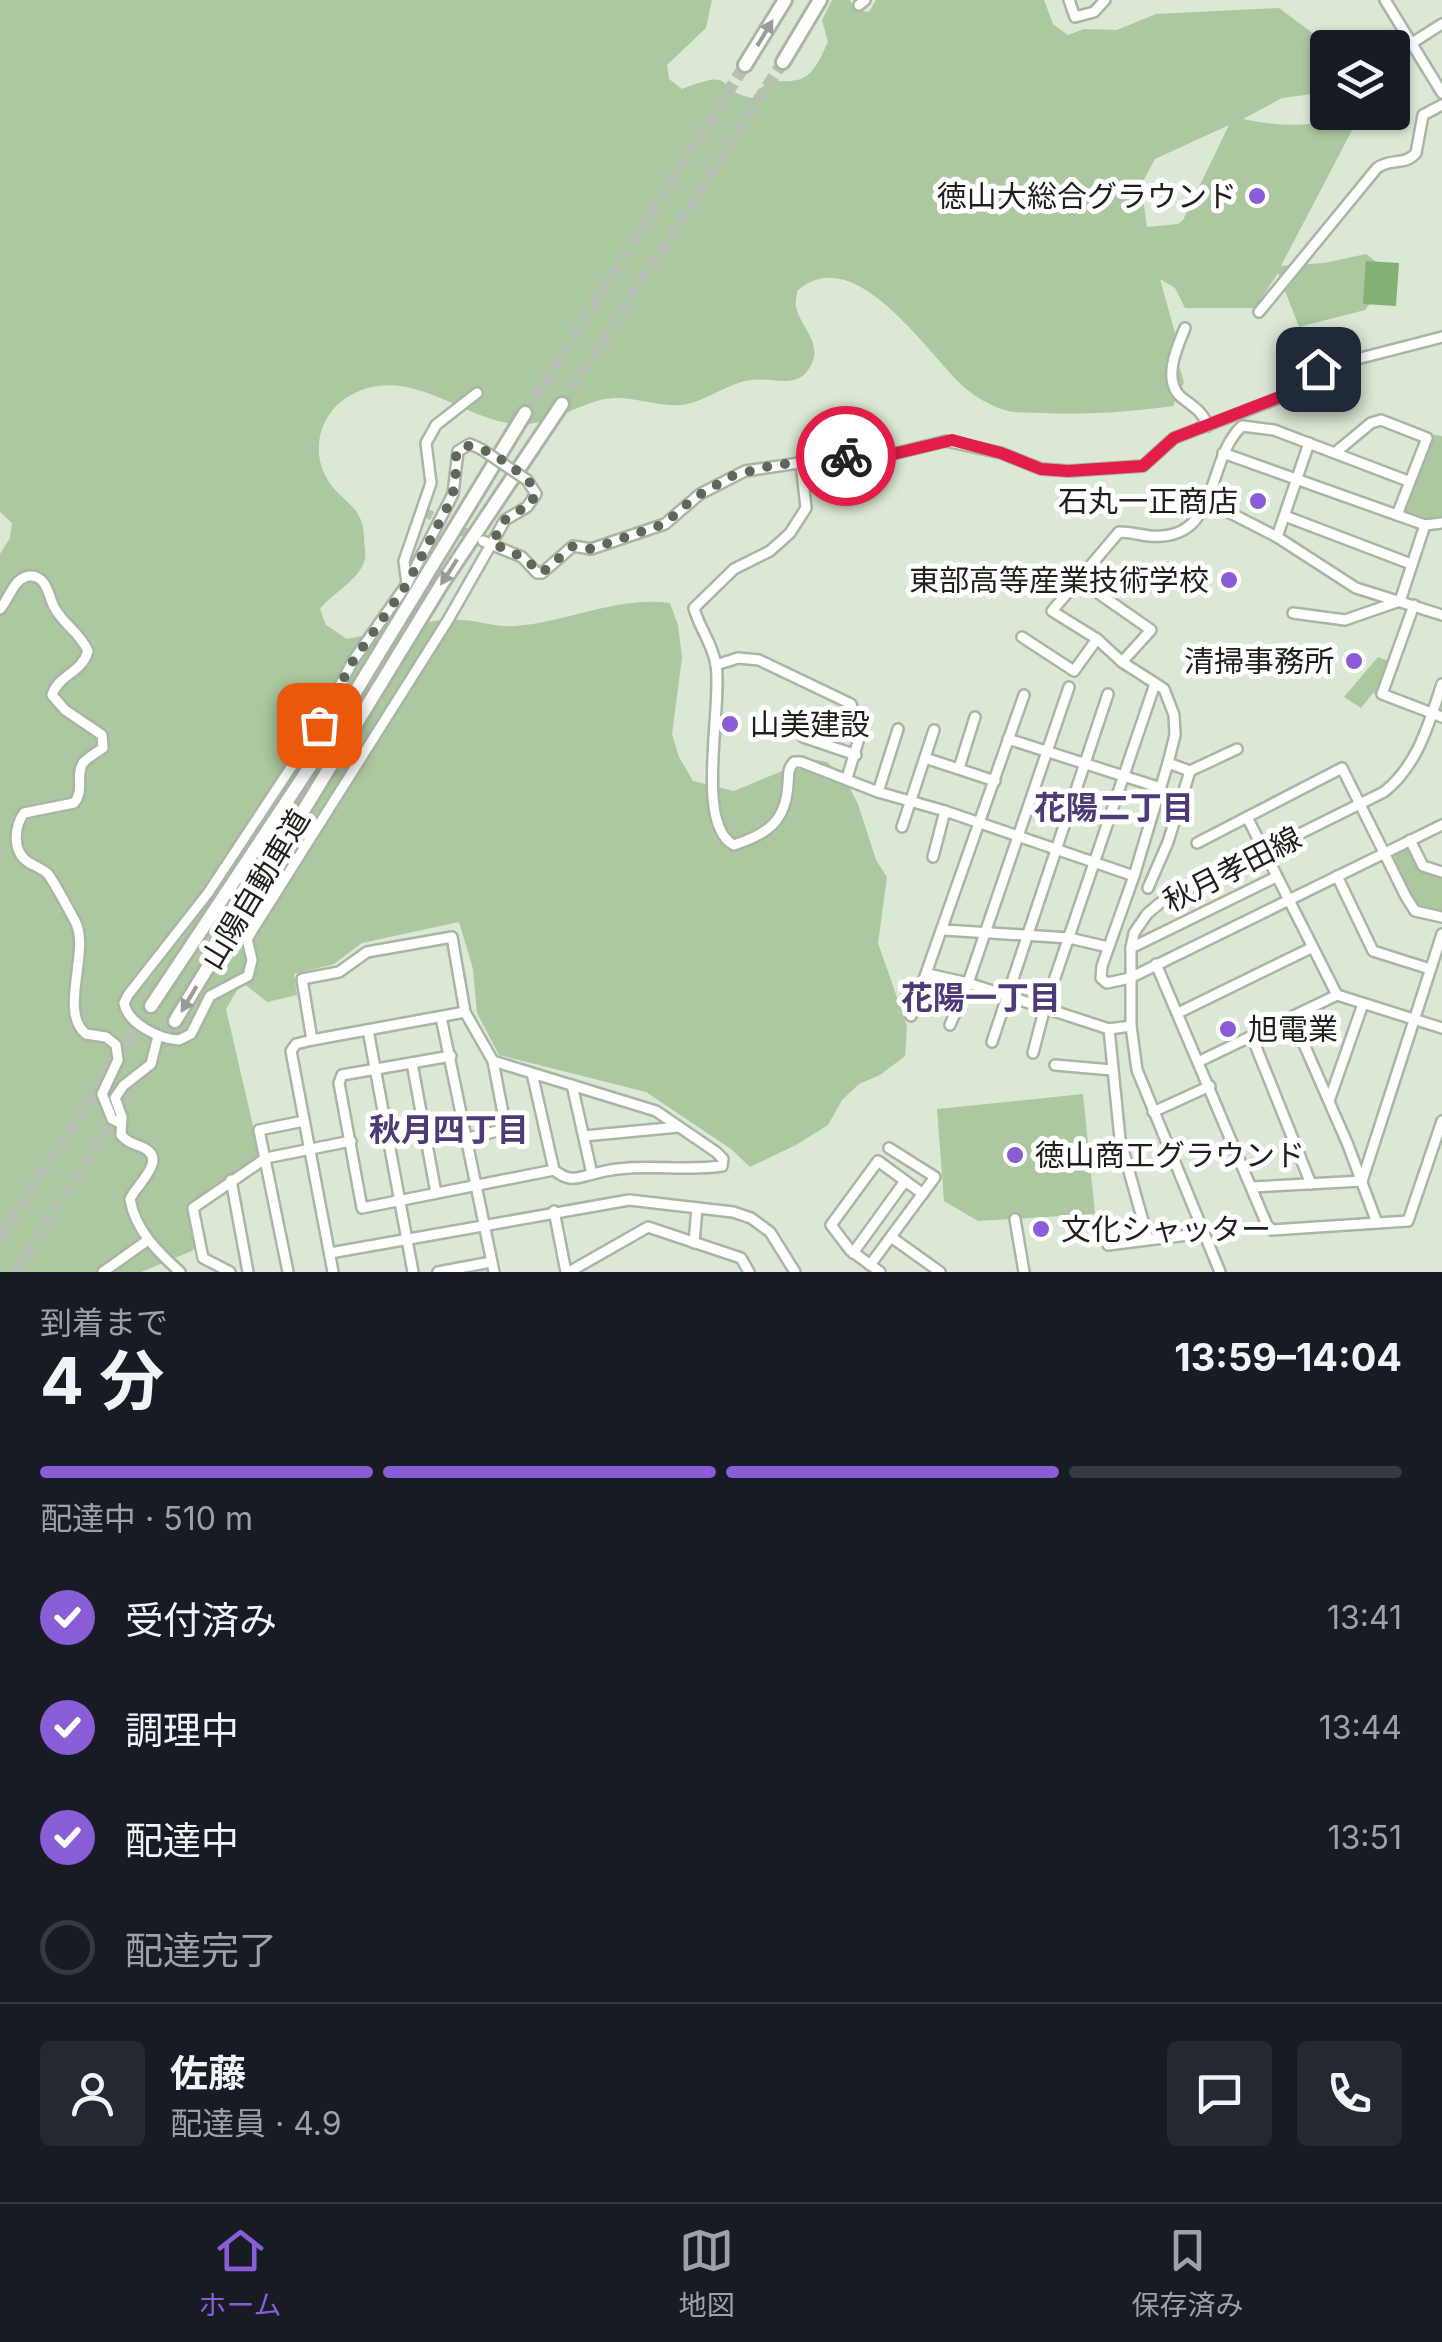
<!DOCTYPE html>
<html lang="ja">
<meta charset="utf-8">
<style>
:root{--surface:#171b24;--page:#242831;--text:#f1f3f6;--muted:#9ea1a6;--line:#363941;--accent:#885dd6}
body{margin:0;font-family:Inter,"Noto Sans JP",sans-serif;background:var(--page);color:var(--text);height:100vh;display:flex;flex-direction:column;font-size:38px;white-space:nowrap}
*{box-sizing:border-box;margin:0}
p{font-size:32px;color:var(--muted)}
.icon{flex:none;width:55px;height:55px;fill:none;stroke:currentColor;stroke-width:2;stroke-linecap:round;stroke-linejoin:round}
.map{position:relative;height:1272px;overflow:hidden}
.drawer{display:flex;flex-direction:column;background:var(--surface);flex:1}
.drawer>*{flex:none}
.buttons{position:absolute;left:1310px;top:30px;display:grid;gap:20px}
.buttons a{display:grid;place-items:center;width:100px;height:100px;border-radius:10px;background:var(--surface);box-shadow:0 2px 8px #0004;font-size:50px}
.pin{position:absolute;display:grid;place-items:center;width:85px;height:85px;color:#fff;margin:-42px;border-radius:20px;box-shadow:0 5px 15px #0006}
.courier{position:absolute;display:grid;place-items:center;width:100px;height:100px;margin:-50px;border:8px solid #e11d48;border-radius:50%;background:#fff;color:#222;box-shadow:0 2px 12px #0007}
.summary em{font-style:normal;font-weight:700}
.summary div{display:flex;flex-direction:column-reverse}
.summary{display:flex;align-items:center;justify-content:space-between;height:170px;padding:0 40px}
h1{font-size:65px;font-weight:700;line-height:75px}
.bar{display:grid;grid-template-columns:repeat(4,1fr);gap:15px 10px;align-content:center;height:120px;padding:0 40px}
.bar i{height:12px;border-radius:8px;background:var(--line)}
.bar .current{background:var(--accent)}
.bar p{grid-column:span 4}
.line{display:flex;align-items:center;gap:25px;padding:0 40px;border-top:2px solid var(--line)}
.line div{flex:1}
.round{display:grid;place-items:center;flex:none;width:105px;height:105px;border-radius:10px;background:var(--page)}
ol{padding:0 40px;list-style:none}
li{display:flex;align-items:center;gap:30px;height:110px}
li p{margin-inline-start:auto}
li .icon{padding:10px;border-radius:50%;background:var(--accent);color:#fff;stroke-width:4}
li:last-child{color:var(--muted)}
li i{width:55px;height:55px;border:5px solid var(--line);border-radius:50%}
.menu{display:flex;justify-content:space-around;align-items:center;height:140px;border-top:2px solid var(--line);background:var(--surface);font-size:28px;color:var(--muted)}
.menu a{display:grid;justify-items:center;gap:5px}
.menu .current{color:var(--accent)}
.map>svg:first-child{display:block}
.green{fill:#abc8a0;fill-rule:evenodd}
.water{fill:#85b073}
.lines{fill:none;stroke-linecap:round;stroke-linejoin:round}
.minor-tunnel{stroke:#b5c0b0;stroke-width:9;stroke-dasharray:9 4.5;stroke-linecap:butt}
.highway-tunnel{stroke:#b5c0b0;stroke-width:12;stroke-dasharray:12 6;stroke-linecap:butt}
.minor-casing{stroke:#a9b6a4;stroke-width:14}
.highway-casing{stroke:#a9b6a4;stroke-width:18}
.minor{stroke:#fff;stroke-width:9}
.highway{stroke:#fff;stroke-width:12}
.minor-bridge-casing{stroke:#a9b6a4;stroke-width:14;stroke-linecap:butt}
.minor-bridge{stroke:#fff;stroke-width:9}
.oneway{fill:#999b98}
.done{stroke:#5f675b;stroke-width:10;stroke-dasharray:0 18}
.route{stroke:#e11d48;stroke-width:12}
.poi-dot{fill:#885dd6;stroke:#fff;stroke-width:4}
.labels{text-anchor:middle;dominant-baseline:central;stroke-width:10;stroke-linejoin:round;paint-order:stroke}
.poi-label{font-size:30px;fill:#1c211a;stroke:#fff;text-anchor:end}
.street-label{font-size:30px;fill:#1c211a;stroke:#fff}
.neighbourhood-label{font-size:32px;font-weight:bold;fill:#4e3a77;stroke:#fff}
</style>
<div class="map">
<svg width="1442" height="1272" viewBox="0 0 1442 1272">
<rect width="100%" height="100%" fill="#dbe8d5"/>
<g class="green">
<path d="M0,0H712L706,28L667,65L669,79L682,89C740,66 712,91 753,98C773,71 773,85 797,80C814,77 821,56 828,42L822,20L832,0H850L855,10L869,12L876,0H1044L1053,24L1068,35L1084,29L1117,30L1156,14L1279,8L1331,47L1328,48L1327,92L1282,98L1243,119C1283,128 1321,126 1360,115L1281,266L1324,263L1366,254L1382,266L1380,290L1365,310L1299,327L1278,273L1255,308H1185L1175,288L1160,279L1177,340L1176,356L1184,382L1173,406C1127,412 1090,415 1043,413C1031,412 1016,414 1005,410C993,407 974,396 965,388C928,355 855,239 797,291C797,297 795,302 796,307C801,329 826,345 808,370C795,389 770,377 751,380C727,383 704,403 680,405C651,407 625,392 597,401C572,408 552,423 525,424C468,428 408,355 343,400C320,417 312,449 325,475C337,501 363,503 364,536C364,543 366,553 365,559C360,580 332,593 320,609L326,625L347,639C385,632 425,618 463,620C481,621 497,628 516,626C567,622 618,596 670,603L678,625L682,658L672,734L679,757L693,781L734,791L811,759L827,762L844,777L858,804L876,860L887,877L878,943L907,1026L905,1056L880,1075L859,1084L842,1100L828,1125L796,1145L750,1167L731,1149L646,1092L499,1055L477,1013L473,969L459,922L362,943L334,964L294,974L297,995L267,1002L242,982L226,1009L260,1156L214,1185L189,1207L195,1247L192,1251L141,1272H0V554L10,538L12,523L0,512ZM1229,125L1183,220L1178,224L1147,227L1141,185L1155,159Z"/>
<polygon points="1429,434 1442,436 1442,519 1425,522 1403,512"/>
<polygon points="1378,657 1391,662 1379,695 1373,693 1361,708 1344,697"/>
<polygon points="1409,846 1419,867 1442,876 1442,915 1417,909 1389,856"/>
<polygon points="1083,1094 1095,1214 978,1221 944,1201 937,1109"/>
</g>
<polygon class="water" points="1366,261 1399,263 1396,306 1363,304"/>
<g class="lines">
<polyline class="minor-tunnel" points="424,512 476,538"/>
<g class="highway-tunnel">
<polyline points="562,404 783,62"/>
<polyline points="525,413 745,65"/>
<polyline points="0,1239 151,1006"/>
<polyline points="16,1272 175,1021"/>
</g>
<g class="minor-casing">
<g id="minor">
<polyline points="1069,0 1075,17 1094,12 1105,0"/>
<polyline points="1385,0 1442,93"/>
<polyline points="859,5 865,0"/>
<polyline points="1412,43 1442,24"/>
<path d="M1259,312L1377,168C1390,158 1405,166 1416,153L1423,115L1442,105"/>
<path d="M1185,328C1177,347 1162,380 1181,397C1194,407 1202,411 1208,426"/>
<path d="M477,393L436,425L426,443L431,483L404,561L407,584L353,661L319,725L208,893L128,995L124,1003C128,1024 159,1039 179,1040L191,1034L210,996L248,976L252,960L247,939L448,620L505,520L527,507L536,494L527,480"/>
<polyline points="1336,452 1371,423 1381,420 1427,438 1397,515"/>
<polyline points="1223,453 1425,525 1442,523"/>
<path d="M801,462L806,508L790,533L770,551L734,569L694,608C699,628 713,644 716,665C723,705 694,825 734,845C768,834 786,821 788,784C789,774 787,770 794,762H801L878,792L945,811L1134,876"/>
<path d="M1408,481L1274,430L1242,426C1205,460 1221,542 1150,536C1140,535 1130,532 1119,532L1052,611L1097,639L1122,662L1164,689L1174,715L1175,735L1168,763L1134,876L1102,966L1101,978L1107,983L1130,978L1442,825"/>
<polyline points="1209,502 1277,537 1356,588 1442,615"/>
<polyline points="1285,516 1411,564"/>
<polyline points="1277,537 1309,443"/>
<polyline points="483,541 522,557 537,573 542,573 573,546 591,549 665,524 700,494 745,471 846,456 893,454 946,441 1001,453 1041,469 1069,471 1143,466 1174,438 1282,397 1318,369 1442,337"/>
<polyline points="1078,579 1151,630 1122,662"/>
<polyline points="407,584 453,494 458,451 470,444 481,449"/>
<polyline points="1400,601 1425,525"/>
<polyline points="1414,605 1382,694 1442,717"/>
<path d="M0,609C9,600 14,575 32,576C47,577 49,597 54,607C63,624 80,633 88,651C82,673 58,675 52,695L65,710L102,735L103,748C96,753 88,757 83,763C75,776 85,790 74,803L24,813C14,827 12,851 28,862C34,866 42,868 48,874C53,880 70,912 75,921C91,950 58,1012 86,1034L106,1037L116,1045L118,1060L102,1094L112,1119L120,1123"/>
<polyline points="1293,613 1345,620 1400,601"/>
<polyline points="1022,637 1074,671 1097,639"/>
<polyline points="716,665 738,658 759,660 851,704 860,735 847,778"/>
<polyline points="803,737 856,755"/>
<polyline points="1008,739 1161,788"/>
<polyline points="925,758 995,781"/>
<polyline points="1168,763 1190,771 1237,749"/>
<polyline points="959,768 975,717"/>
<polyline points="878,792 898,729"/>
<polyline points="1247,817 1337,995 1442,1028"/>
<polyline points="902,827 934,730"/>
<polyline points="1410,840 1423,866 1442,872"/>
<polyline points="1197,843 1342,768 1406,897 1415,911 1442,917"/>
<polyline points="933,857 945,811"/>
<polyline points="1337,876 1373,951 1430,969"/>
<polyline points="1148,888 1168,842 1190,771"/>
<polyline points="944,930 1069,938 1108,947"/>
<polyline points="1131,948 1276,877"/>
<polyline points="1156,964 1267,1225 1272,1230 1408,1221 1442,1121"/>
<polyline points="928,974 968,983 1109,1029 1131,1026"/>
<polyline points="1178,1013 1311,948"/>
<polyline points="911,1016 1024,695"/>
<polyline points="441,1017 494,1272"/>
<polyline points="1292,1017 1348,1145 1377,1223"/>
<polyline points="950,1025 968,983 1069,687"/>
<polyline points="1109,1029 1120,1139 1148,1239"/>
<polyline points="368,1030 413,1272"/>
<path d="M158,1036L151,1064L123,1086L115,1098L122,1117L121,1135C129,1144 134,1143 144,1148C168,1160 136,1185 130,1199C135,1230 158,1252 180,1272"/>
<polyline points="1252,1037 1311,1184"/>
<polyline points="312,1040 302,979 339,972 367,952 452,937 465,1012 493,1061 506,1129 468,1138"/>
<polyline points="992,1042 1108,694"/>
<polyline points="1033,1053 1045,1007 1155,684"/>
<polyline points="451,1056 342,1075 339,1083 362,1208 554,1170"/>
<path d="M493,1061L656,1111L716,1152L723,1159L722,1166C680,1172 639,1162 597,1173C578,1177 571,1184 554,1170L532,1073"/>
<polyline points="1200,1061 1337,995"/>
<polyline points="412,1063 436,1193"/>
<polyline points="1055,1065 1112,1070"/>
<polyline points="572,1085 592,1174"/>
<polyline points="1329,1101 1363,1004"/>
<polyline points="1153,1112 1210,1086"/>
<polyline points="584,1136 679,1127"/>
<polyline points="231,1180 248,1272"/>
<polyline points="1362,1181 1442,934"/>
<polyline points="1253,1187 1362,1181"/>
<polyline points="554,1211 566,1272"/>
<polyline points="1015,1219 1024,1272"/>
<polyline points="891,1237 940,1272"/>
<polyline points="694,1243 697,1208"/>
<polyline points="1108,1245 1204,1233"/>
<polyline points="330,1253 629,1200 733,1212 751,1218 770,1232 795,1272"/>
<polyline points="853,1253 905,1181"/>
<polyline points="870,1265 935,1177 889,1148"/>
<polyline points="103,1272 148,1240"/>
<polyline points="230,1272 203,1258 193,1208 266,1158 351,1141"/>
<polyline points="288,1272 259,1130 304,1121"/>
<polyline points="333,1272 291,1051 296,1044 312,1040 465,1012"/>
<polyline points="438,1272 491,1262"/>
<polyline points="569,1272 648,1227 741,1258 749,1272"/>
<polyline points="880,1272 850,1250 831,1225 878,1161 923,1194"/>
<path d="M1220,1272L1137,1070L1131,1026V948L1134,933L1147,914L1160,903L1384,792C1418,765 1429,723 1442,684"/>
</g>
</g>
<g class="highway-casing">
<g id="highway">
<polyline points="783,62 820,0"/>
<polyline points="745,65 785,0"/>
<polyline points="151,1006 311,765 525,413"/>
<polyline points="175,1021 441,585 562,404"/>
</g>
</g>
<use href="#minor" class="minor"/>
<use href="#highway" class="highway"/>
<g class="minor-bridge-casing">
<polyline id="minor-bridge" points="481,449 527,480"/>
</g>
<use href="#minor-bridge" class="minor-bridge"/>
</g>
<defs><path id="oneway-solid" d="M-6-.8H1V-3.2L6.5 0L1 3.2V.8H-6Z" transform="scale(2.5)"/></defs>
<g class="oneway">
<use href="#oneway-solid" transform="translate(765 33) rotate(-59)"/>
<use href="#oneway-solid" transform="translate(449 572) rotate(123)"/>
<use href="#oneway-solid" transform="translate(189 999) rotate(121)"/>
</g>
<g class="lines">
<path class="done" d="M319,725L353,661L407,584L449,504L456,483L455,458L463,446C483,443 520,471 533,486V502L505,520L492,543L522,557L542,573L573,546L591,549L664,524L694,498L732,476L770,466L846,456"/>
<polyline class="route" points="846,456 893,454 952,440 1001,453 1041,469 1068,471 1143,466 1174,438 1282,396 1318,369"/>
</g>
<g class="poi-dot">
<circle cx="1257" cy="196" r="10"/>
<circle cx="1258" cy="501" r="10"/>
<circle cx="1229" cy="580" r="10"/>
<circle cx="1354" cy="661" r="10"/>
<circle cx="730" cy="724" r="10"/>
<circle cx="1228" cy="1029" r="10"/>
<circle cx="1015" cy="1155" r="10"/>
<circle cx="1041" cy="1229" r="10"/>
</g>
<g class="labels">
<g class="poi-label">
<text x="1237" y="196">徳山大総合グラウンド</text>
<text x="1238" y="501">石丸一正商店</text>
<text x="1209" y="580">東部高等産業技術学校</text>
<text x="1334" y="661">清掃事務所</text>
<text x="750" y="724" text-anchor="start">山美建設</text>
<text x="1248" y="1029" text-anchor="start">旭電業</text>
<text x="1035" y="1155" text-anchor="start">徳山商工グラウンド</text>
<text x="1061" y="1229" text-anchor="start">文化シャッター</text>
</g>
<g class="street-label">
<text transform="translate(1232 869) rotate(-27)">秋月孝田線</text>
<text transform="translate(255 889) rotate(-59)">山陽自動車道</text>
</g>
<g class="neighbourhood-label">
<text x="1114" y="807">花陽二丁目</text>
<text x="981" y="997">花陽一丁目</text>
<text x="449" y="1129">秋月四丁目</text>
</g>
</g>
</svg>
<div class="buttons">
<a><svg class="icon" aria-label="layers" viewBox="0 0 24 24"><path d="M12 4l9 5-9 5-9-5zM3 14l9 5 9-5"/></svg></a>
</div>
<div class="pin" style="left:319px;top:725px;background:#ea580c"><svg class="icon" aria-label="bag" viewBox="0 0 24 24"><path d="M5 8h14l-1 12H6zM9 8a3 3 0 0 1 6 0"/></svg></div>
<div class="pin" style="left:1318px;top:369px;background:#1f2937"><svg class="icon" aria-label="home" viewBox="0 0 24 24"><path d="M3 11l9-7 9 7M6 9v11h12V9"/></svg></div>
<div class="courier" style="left:846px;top:456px"><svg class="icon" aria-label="bike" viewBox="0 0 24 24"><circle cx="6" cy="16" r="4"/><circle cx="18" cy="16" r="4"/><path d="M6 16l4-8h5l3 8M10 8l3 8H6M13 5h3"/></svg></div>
</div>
<section class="drawer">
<div class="summary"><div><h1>4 分</h1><p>到着まで</p></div><em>13:59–14:04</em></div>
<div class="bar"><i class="current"></i><i class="current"></i><i class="current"></i><i></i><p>配達中 · 510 m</p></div>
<ol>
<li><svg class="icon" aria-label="check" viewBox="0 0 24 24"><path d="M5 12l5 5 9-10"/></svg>受付済み<p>13:41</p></li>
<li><svg class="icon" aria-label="check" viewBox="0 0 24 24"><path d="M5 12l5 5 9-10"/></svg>調理中<p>13:44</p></li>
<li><svg class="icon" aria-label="check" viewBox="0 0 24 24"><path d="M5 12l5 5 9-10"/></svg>配達中<p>13:51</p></li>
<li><i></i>配達完了</li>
</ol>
<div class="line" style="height:180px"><a class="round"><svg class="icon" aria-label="person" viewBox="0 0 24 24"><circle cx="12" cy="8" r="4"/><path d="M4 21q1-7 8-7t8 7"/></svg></a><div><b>佐藤</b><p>配達員 · 4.9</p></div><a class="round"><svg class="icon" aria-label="chat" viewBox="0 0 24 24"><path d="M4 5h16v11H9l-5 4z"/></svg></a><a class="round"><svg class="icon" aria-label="phone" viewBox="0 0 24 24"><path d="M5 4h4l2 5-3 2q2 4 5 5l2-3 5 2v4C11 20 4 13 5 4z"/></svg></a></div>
</section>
<nav class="menu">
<a class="current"><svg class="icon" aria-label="home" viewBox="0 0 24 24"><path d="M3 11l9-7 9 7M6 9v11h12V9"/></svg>ホーム</a>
<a><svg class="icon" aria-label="map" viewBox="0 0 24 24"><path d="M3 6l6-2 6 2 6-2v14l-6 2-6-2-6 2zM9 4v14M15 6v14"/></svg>地図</a>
<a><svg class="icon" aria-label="saved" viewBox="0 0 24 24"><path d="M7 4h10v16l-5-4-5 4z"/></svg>保存済み</a>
</nav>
